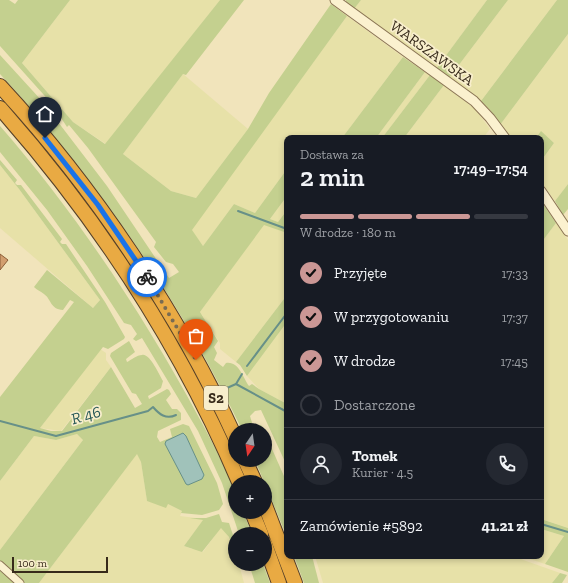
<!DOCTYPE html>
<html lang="pl">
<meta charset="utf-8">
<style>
:root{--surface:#171b24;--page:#242831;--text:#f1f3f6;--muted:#9ea1a6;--line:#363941;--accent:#cb9795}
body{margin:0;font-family:"Zilla Slab",serif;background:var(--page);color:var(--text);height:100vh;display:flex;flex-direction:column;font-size:15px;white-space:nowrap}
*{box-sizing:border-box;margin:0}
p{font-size:13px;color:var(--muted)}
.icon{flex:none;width:22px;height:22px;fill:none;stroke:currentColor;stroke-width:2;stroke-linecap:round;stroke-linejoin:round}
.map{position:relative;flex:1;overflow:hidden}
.drawer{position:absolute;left:284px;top:135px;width:260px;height:424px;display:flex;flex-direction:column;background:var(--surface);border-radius:8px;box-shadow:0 2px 6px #0003}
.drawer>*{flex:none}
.needle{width:26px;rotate:193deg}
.fabs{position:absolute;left:228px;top:423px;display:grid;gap:8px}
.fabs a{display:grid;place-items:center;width:44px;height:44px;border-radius:50%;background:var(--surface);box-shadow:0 2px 6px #0003;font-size:20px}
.scale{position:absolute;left:12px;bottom:10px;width:96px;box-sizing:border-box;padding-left:4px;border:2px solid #372a1a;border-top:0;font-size:11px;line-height:14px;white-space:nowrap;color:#372a1a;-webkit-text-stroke:3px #f8eecc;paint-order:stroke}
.pin{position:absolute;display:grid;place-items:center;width:34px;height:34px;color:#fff;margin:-41px -17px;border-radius:50% 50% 50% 0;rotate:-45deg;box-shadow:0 0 4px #0007}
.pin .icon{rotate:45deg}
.courier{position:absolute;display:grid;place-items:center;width:40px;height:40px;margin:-20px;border:3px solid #1a73e8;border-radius:50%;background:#fff;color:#222;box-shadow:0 1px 5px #0007}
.overview em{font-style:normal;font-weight:600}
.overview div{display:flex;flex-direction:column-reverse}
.overview{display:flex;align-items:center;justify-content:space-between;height:68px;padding:0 16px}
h1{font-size:26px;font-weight:600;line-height:30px}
.bar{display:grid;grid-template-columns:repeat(4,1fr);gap:6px 4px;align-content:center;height:48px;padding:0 16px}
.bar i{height:5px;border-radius:3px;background:var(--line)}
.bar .current{background:var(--accent)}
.bar p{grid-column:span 4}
.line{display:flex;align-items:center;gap:10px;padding:0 16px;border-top:1px solid var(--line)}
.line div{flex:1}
.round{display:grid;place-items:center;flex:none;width:42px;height:42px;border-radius:21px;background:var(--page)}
ol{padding:0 16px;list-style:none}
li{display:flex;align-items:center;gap:12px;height:44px}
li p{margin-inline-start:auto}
li .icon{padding:4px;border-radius:50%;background:var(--accent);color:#111;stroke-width:4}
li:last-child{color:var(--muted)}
li i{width:22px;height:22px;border:2px solid var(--line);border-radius:50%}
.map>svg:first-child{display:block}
.farmland{fill:#e7e1a8}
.green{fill:#c4d08f}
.water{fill:#a0c2ba;stroke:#679088}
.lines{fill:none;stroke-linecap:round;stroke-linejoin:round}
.stream{stroke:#679088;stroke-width:2}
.building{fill:#d29e6e;stroke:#8b5e38}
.minor-casing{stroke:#8a7454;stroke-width:9}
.tertiary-casing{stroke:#8a7454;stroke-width:11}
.motorway-casing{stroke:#564129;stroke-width:16}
.minor{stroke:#fbf1cf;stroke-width:7}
.tertiary{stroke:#fbf1cf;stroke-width:9}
.motorway{stroke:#e9aa43;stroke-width:14}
.done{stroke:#786b52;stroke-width:4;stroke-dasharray:0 7.2}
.route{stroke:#1a73e8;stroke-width:5}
.labels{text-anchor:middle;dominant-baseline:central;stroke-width:3.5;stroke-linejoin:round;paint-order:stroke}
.shield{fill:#f8eecc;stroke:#71654f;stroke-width:1}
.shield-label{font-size:14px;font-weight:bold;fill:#372a1a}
.street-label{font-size:15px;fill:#372a1a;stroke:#f8eecc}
.water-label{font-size:16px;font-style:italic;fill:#285958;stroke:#f8eecc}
</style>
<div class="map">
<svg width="568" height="583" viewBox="0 0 568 583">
<rect width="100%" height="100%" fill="#f1e4bb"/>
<g class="farmland">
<polygon points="70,0 220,0 106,144 73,122 22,63"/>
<polygon points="361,0 487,0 436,69 354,9"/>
<polygon points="508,0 557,0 481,101 449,78"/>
<polygon points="347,16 403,57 342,138 287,138 287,169 255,213 234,204 203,246 191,230"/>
<polygon points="568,34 568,184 555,201 541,182 541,161 554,143 541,132 536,138 510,138 500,125"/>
<polygon points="425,72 430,75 382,138 376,138"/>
<polygon points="183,74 248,129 196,198 171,191 123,154"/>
<polygon points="444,85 475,109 490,129 483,138 404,138"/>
<polygon points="0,165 19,189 100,300 93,308 0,228"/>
<polygon points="287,196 287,210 278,222 270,219"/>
<polygon points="556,223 568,240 568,528 541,519 541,243"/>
<polygon points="264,224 287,233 287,295 236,362 220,349 220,343 200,312"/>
<polygon points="287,322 287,404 259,389 247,376"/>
<polygon points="100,349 106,353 106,360 111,367 61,431 40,428"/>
<polygon points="77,434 83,440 0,550 0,481 34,436 56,440"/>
<polygon points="137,453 141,462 147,501 168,504 182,511 180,516 204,519 184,546 192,549 197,549 203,552 221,527 229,537 235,554 235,564 239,564 244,583 39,583"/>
<polygon points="541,529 564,536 545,564 521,556 541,556"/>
<polygon points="315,556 512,556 560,573 552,583 323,583"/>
</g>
<g class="green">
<path d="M0,0H9L15,4L18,0H70L22,63L73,122L105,144L220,0H244L186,75L183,74L123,154L171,191L196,198L248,129L269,93L331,4L347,16L192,230L203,246L234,204L255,213L287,169V196L270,219L278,222L287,210V233L264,225L200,312L218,341L214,347L217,353L214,360L223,367L226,363C239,361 243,378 249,386L252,384L259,389L287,404V466L261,410L255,411L250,416L253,426L261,425L264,430H242C180,300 97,179 0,74V55L42,101L107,186L169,278L179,272L173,264L166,262L154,247L156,242L88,148L69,125L67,127L52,104L0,46Z"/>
<polygon points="346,0 361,0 354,9 346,3"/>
<polygon points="487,0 508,0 449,78 436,69"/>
<polygon points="557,0 568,0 568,34 500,125 490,110 481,101"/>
<polygon points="403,57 425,72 376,138 342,138"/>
<polygon points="430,75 444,85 404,138 382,138"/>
<path d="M0,126C75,212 143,314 197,414C210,438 227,469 235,494C236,499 235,506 235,512H243L252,534H239L222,483L198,431L142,338L136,341L133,339L137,334L131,325L124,323L87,266L47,210L0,152Z"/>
<polygon points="541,131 554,143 541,161 541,138 536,138"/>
<path d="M0,160L17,180L15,183L17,185H21L62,239L60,242L62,244H66L105,302L125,337L124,339L108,349L103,347L40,428L51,431H62L111,367L135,408L142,404L136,394L132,393L110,356L111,353L129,341L135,352L126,359L127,362C131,360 137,355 142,355C150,353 159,375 163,381L161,388L148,396L149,399L167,389L169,390L171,394L166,400L172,409H177L181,413V420L158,431L157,437L160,442L172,437L170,429L183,424L189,426L217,483L223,504L219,510L202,515L181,513L182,511L168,504L166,508L147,501L141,462L137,454L39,583H24L0,561V550L83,440L77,434L56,440L34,436L0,481V397L74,302L70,300L63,310C50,309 52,300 44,294C40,291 37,290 34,287L47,270L93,308L100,300L19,189L0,165Z"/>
<polygon points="568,184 568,209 563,215 555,201"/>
<polygon points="541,201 556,223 541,243"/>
<path d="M133,268C164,315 191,364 217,414C223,427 235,444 235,459L131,270Z"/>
<polygon points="287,295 287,322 247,376 240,365 236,362"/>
<polygon points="265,433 287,483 287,537 255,460 265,460"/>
<polygon points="219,514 222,522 229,523 235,541 235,554 229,537 221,528 202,552 184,546 203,520 190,518 206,518"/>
<polygon points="541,519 568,528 568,572 545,564 564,536 541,529"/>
<polygon points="294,556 312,556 319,583 304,583"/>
<polygon points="249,564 263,564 270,583 255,583"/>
<polygon points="0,570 14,583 0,583"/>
<polygon points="560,573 567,575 562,583 552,583"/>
</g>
<polygon class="water" points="183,433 186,436 204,475 202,479 188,485 186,484 165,444 166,441"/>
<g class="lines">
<g class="stream">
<polyline points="238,211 287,229"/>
<polyline points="247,366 287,313"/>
<polyline points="236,384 287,412"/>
<polyline points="236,384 242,374"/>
<polyline points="227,388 236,384"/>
<path d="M0,421L56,436L148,411L153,407C159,414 166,420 176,415"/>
<polyline points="541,524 568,532"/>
</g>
</g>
<polygon class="building" points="0,254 8,260 0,270"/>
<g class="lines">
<g class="minor-casing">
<polyline id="minor" points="0,565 20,583"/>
</g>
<g class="tertiary-casing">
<g id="tertiary">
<polyline points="335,0 474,101 490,118 505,138"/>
<polyline points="541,191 568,231"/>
</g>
</g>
<g class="motorway-casing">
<g id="motorway">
<path d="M0,86C92,185 179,314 235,437"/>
<path d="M0,108C98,219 181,346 239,482"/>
<polyline points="245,460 255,482"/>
<polyline points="265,505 295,583"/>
<polyline points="252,512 261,534"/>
<polyline points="265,544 279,583"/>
</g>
</g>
<use href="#minor" class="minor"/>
<use href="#tertiary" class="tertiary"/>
<use href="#motorway" class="motorway"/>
</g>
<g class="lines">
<polyline class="done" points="147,277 196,360"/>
<polyline class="route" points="45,138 98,205 147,277"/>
</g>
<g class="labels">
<rect class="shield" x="204" y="386" width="24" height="24" rx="3"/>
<g class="shield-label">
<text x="216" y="398">S2</text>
</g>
<g class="street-label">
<text transform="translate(432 53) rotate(36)">WARSZAWSKA</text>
</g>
<g class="water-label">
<text transform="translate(86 415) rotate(-16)">R 46</text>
</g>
</g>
</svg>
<div class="fabs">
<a><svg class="needle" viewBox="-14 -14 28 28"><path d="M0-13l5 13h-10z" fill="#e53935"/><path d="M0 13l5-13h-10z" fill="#9ea1a6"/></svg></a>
<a>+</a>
<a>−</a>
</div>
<div class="scale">100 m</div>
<div class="pin" style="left:196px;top:360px;background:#ea580c"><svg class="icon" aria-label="bag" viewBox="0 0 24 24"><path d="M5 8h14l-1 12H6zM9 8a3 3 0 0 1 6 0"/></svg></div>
<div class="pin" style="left:45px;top:138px;background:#1f2937"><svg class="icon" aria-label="home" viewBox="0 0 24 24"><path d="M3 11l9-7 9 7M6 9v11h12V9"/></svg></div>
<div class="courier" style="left:147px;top:277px"><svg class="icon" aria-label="bike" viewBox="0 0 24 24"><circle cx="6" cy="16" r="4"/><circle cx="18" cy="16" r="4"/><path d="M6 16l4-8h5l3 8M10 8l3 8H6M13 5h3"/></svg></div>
<section class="drawer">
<div class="overview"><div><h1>2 min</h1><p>Dostawa za</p></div><em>17:49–17:54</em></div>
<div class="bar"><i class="current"></i><i class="current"></i><i class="current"></i><i></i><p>W drodze · 180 m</p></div>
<ol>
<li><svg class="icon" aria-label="check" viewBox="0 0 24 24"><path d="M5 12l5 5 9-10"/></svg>Przyjęte<p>17:33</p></li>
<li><svg class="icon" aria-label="check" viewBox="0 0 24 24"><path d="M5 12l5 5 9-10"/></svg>W przygotowaniu<p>17:37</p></li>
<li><svg class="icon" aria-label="check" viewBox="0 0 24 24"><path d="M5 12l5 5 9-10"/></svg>W drodze<p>17:45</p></li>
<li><i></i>Dostarczone</li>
</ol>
<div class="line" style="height:72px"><a class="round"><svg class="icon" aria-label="person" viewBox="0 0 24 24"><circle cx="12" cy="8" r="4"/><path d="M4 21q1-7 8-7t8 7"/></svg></a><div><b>Tomek</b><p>Kurier · 4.5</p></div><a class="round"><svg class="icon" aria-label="phone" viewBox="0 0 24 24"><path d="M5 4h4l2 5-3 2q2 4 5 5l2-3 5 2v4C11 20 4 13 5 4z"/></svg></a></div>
<div class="line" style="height:52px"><div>Zamówienie #5892</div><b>41.21 zł</b></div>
</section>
</div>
